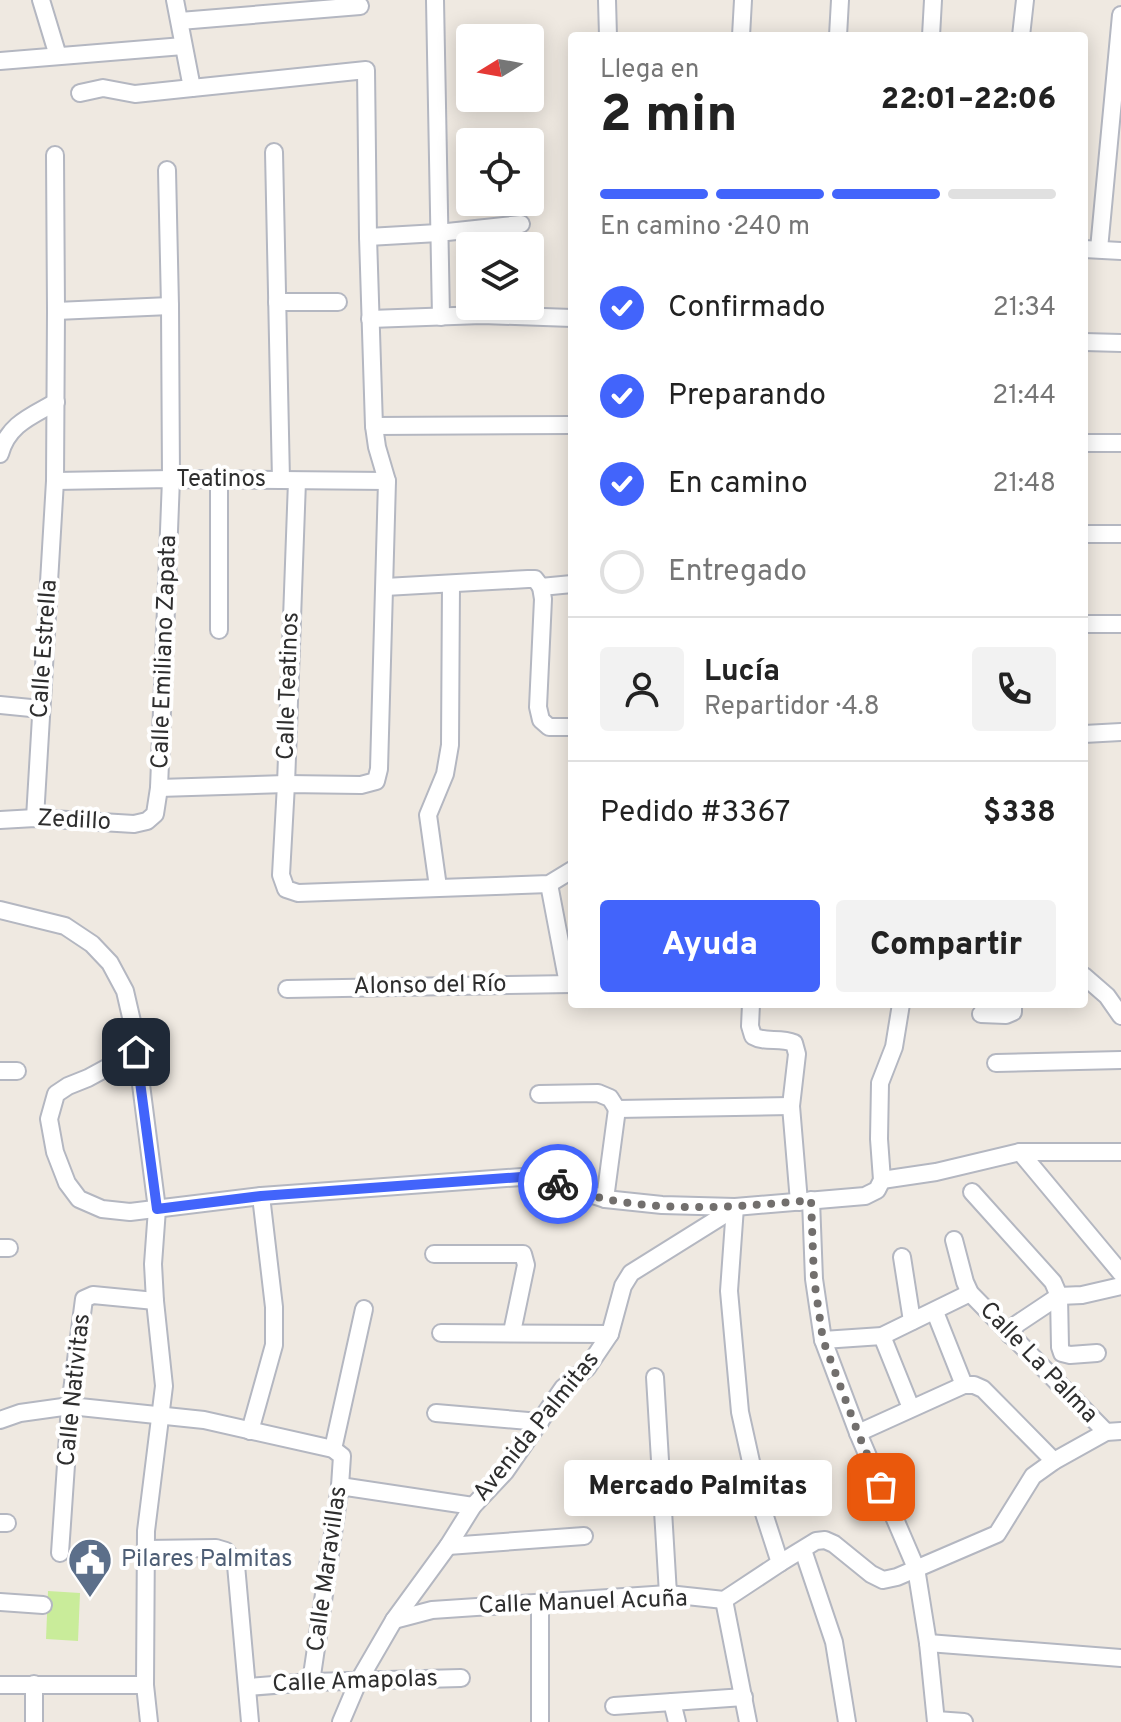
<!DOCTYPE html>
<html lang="es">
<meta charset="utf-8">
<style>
:root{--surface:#fff;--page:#f2f2f2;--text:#222;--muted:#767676;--line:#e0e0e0;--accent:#4264fb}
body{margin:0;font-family:Overpass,sans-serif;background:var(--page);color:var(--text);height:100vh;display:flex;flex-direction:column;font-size:30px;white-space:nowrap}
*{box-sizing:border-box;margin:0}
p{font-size:26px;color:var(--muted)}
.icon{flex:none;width:44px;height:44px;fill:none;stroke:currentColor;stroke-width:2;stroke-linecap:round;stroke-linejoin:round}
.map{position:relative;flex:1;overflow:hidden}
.panel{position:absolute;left:568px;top:32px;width:520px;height:976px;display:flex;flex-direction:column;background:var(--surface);border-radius:8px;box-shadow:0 4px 20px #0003}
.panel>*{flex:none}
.needle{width:52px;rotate:259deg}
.controls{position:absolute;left:456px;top:24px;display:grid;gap:16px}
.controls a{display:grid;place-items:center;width:88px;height:88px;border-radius:8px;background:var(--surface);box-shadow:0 4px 20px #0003;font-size:40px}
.pin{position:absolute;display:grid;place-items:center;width:68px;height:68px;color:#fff;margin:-34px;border-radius:16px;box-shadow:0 4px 12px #0006}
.courier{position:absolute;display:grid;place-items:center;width:80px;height:80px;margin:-40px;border:6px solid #4264fb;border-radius:50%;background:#fff;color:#222;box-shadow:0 2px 10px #0007}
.bubble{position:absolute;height:56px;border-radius:8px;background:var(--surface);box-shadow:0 4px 20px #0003;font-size:26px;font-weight:800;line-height:56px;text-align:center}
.summary em{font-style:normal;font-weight:800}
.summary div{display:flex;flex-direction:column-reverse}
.summary{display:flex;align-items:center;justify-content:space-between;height:136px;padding:0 32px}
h1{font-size:52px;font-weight:800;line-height:60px}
.bar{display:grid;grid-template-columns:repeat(4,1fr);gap:12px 8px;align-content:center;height:96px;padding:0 32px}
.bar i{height:10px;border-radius:6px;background:var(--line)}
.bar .active{background:var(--accent)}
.bar p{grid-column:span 4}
.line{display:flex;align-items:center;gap:20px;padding:0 32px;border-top:2px solid var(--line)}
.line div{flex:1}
.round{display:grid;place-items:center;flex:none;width:84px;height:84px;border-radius:8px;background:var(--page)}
ol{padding:0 32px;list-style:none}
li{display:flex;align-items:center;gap:24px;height:88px}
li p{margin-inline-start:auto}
li .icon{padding:8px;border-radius:50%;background:var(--accent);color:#fff;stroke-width:4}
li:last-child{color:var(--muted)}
li i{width:44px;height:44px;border:4px solid var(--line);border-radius:50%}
.primary-button{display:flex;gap:16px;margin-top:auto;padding:16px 32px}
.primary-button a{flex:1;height:92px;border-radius:8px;background:var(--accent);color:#fff;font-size:32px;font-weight:800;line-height:92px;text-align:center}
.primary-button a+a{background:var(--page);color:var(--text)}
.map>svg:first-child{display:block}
.pitch{fill:#c9ec9a}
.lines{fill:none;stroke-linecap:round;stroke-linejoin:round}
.minor-casing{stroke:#b4b7c1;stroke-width:20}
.minor{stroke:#fff;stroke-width:16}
.done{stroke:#726f6d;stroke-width:8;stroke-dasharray:0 14.4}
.route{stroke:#4264fb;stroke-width:10}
.labels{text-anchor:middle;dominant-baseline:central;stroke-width:8;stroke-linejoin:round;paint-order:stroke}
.street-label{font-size:24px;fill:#2e2e2e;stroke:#fff}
.service-label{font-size:24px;fill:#4e5e75;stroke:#fff;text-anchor:start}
</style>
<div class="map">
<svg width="1121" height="1722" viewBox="0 0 1121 1722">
<rect width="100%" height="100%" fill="#efe9e1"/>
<polygon class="pitch" points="48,1591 80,1593 78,1641 46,1639"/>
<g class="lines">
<g class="minor-casing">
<g id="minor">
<polyline points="41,0 58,56"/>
<polyline points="435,0 441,317"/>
<polyline points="607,0 608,36"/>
<polyline points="180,21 360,6"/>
<polyline points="741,36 743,0"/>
<polyline points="838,36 840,0"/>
<polyline points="931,36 933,0"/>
<polyline points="1021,36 1025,0"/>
<polyline points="0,61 183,46"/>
<polyline points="80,93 103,88 135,94 192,88"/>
<polyline points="274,152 281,480"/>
<polyline points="55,155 56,311 170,306"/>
<polyline points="368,237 438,233 521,224"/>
<polyline points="1084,249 1121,251"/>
<polyline points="1099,249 1121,15"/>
<polyline points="277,302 338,302"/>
<polyline points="370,319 482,315 572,318"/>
<polyline points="1084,342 1121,343"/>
<polyline points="374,426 572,425"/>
<polyline points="1084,443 1121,443"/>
<path d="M0,454C8,424 32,416 56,402"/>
<polyline points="219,480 219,630"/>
<polyline points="55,481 171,479 387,481"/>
<polyline points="297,481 286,784 281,875 286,889 298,893 549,884 572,870"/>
<polyline points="1084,534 1121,534"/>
<polyline points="385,587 528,579 535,579 541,587 572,584"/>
<polyline points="541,587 543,599 538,707 541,720 549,727 572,727"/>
<polyline points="1084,624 1121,624"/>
<polyline points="0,705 41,709"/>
<polyline points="1084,734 1121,732"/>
<polyline points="159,788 286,784 361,785 376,781 379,769 387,481 377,447 374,426 368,237 366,70 192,88 175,0"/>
<polyline points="35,818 55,481 56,311"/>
<polyline points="0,820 35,818 134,824 147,821 155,814 159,788 171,479 170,306 167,170"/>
<polyline points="549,884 568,984"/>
<polyline points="438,887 428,815 445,774 450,745 451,584"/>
<polyline points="0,910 65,926 92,944 110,963 125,991 134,1030 157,1209 153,1264 155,1301 164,1386 146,1531 145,1685 149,1722"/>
<polyline points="1084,976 1107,996 1121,1016"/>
<polyline points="287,989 572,984"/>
<path d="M751,1004L750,1026L753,1036C765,1043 780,1037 794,1043L797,1054L791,1106L799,1202"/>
<polyline points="981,1014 1006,1015 1013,1012 1013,1004"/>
<polyline points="136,1052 88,1078 68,1086 56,1094 49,1119 55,1152 67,1183 79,1199 102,1209 130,1212 261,1196 535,1176 605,1199 662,1205 735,1207 865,1196 877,1190 882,1180 879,1139 880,1083 894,1047 901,1004"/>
<polyline points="996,1063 1121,1060"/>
<polyline points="0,1071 17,1071"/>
<polyline points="539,1094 598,1093 610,1098 617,1109"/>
<polyline points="617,1109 791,1106"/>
<polyline points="1020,1152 1121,1273"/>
<polyline points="882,1180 936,1172 1020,1152 1121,1152"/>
<polyline points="972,1192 1053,1282 1059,1296 1060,1347 1062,1353 1070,1355 1097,1353"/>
<polyline points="605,1199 617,1109"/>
<polyline points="811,1200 814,1279 823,1340 858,1433 916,1568 928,1643 936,1722"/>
<polyline points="735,1207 729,1291 740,1412 759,1498 780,1563"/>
<polyline points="954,1240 965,1282 970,1293 1106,1432"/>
<polyline points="0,1248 9,1248"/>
<polyline points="434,1254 523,1254 526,1265 512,1332"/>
<polyline points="902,1257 912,1321"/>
<polyline points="935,1312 964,1385"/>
<polyline points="441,1333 610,1334"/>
<polyline points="1010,1335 1017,1324 1059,1296 1082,1295 1121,1286"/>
<polyline points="882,1336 911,1408"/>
<polyline points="823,1340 882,1336 970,1293"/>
<polyline points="655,1377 668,1594"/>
<polyline points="436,1413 540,1422"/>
<polyline points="0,1420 20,1413 70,1406 204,1420 333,1449 342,1456 340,1486 311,1682"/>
<polyline points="250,1431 274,1345 274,1307 261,1196"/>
<polyline points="858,1433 964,1385 974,1385 983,1389 1054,1461"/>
<polyline points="333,1449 364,1309"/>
<polyline points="340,1486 473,1506"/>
<polyline points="0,1523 7,1523"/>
<polyline points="448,1546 584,1536"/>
<polyline points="146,1549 216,1548 226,1551 236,1565 250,1722"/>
<polyline points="803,1550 834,1642 847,1722"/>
<polyline points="60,1553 70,1406 84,1299 93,1295 155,1301"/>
<polyline points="724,1600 748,1722"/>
<polyline points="0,1602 43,1605"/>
<polyline points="394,1620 432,1610 668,1594 724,1600 780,1563 816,1541 825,1540 834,1544 871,1574 883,1580 897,1577 997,1534 1033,1476 1054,1461 1106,1432 1121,1431"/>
<polyline points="928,1643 1121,1658"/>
<polyline points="34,1684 34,1722"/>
<polyline points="0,1685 145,1685"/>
<polyline points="249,1687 311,1682 461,1678"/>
<polyline points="672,1702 677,1722"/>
<polyline points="614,1706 744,1697"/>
<polyline points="936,1720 964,1722"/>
<polyline points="341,1722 358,1682 394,1620 448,1546 473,1506 505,1472 563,1388 587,1368 610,1334 623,1286 631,1273 735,1208"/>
<polyline points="540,1722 540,1602"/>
</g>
</g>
<use href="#minor" class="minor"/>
</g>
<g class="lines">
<path class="done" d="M558,1184C573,1189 589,1195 605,1199C672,1212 743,1207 811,1200L814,1279L823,1340L858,1433L881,1487"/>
<polyline class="route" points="136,1052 157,1209 261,1196 535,1176 558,1184"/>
</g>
<defs>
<g id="civic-pin" transform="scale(2.3)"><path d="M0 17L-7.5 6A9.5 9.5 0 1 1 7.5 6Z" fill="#5c6f8a" stroke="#fff"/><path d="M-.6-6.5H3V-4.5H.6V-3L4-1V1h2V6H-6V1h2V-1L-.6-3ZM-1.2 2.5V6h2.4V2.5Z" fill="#fff"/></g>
</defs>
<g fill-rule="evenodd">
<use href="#civic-pin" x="90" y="1560"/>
</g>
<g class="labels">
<g class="street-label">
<text x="221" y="480">Teatinos</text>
<text transform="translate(45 649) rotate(-86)">Calle Estrella</text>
<text transform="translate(165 652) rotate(-88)">Calle Emiliano Zapata</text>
<text transform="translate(289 686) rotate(-88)">Calle Teatinos</text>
<text transform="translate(74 821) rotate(3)">Zedillo</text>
<text transform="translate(430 986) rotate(-1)">Alonso del Río</text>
<text transform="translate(1038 1363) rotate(46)">Calle La Palma</text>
<text transform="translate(75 1390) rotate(-84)">Calle Nativitas</text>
<text transform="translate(537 1427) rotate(-51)">Avenida Palmitas</text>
<text transform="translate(328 1569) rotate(-82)">Calle Maravillas</text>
<text transform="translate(583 1603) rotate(-2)">Calle Manuel Acuña</text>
<text transform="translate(355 1682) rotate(-2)">Calle Amapolas</text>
</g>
<g class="service-label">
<text x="121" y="1560">Pilares Palmitas</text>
</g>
</g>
</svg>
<div class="controls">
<a><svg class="needle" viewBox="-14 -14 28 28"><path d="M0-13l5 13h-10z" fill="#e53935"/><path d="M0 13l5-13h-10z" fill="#767676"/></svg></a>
<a><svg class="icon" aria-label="locate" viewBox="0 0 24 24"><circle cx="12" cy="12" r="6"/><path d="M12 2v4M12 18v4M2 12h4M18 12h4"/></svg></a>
<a><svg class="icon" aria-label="layers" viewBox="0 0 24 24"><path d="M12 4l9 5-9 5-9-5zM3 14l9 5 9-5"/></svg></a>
</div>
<div class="pin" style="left:881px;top:1487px;background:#ea580c"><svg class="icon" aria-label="bag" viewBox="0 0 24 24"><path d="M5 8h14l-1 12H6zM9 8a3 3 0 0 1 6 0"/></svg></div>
<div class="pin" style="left:136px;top:1052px;background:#1f2937"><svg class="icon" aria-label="home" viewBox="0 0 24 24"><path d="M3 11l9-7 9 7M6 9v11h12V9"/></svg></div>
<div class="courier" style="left:558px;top:1184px"><svg class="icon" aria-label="bike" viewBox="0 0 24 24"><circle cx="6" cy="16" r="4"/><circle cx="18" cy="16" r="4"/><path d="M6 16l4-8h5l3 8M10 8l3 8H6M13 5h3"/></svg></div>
<div class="bubble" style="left:564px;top:1460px;width:268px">Mercado Palmitas</div>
<section class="panel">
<div class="summary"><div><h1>2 min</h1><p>Llega en</p></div><em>22:01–22:06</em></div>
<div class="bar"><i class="active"></i><i class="active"></i><i class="active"></i><i></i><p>En camino · 240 m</p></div>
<ol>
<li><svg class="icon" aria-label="check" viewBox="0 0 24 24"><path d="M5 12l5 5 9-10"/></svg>Confirmado<p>21:34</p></li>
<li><svg class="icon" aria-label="check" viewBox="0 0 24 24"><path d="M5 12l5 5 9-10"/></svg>Preparando<p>21:44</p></li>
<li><svg class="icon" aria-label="check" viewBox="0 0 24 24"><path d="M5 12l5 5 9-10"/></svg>En camino<p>21:48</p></li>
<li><i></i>Entregado</li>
</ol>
<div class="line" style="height:144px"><a class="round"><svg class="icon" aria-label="person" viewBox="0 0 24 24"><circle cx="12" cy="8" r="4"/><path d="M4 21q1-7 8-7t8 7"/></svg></a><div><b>Lucía</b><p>Repartidor · 4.8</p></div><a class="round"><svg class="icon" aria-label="phone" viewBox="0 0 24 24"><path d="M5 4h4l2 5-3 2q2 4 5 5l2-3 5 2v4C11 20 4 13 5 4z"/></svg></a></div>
<div class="line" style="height:104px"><div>Pedido #3367</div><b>$338</b></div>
<div class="primary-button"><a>Ayuda</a><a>Compartir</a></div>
</section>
</div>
